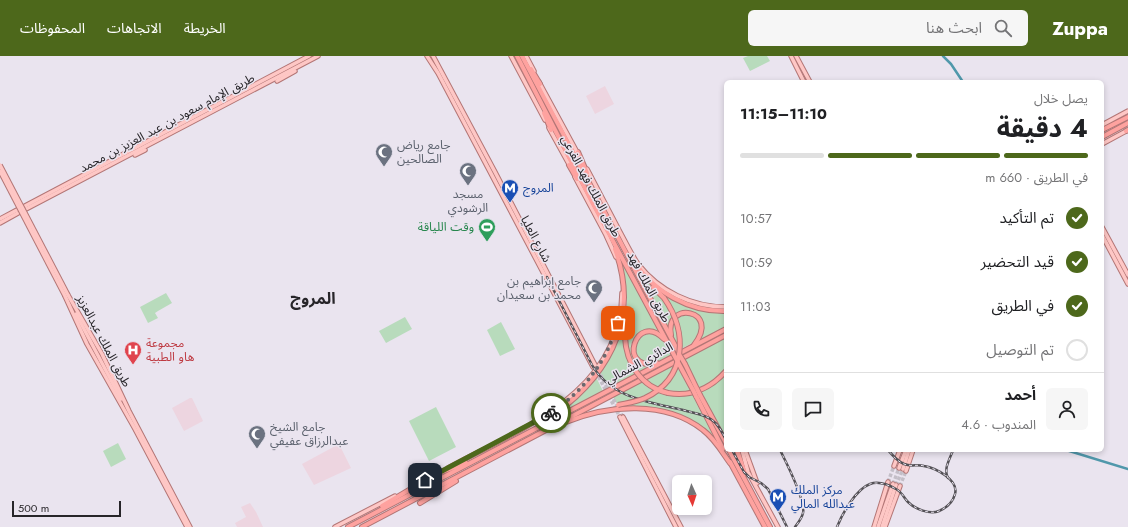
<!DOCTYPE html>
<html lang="ar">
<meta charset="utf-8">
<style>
:root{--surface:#fff;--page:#f6f6f6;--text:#202124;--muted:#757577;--line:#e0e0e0;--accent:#4d681b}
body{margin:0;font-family:Jost,"Noto Sans Arabic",sans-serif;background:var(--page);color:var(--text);direction:rtl;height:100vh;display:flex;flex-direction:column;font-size:15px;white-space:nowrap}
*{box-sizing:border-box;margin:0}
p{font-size:13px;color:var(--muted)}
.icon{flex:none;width:22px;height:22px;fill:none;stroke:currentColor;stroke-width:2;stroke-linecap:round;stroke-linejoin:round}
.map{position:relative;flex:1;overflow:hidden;direction:ltr}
.panel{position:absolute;left:724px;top:24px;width:380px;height:372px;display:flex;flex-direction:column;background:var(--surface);border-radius:6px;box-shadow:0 2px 6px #0003;direction:rtl}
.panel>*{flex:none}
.needle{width:26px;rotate:177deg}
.fabs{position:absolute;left:672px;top:419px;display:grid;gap:8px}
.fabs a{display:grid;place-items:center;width:40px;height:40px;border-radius:6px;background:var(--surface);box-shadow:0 2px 6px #0003;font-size:20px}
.scale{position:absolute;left:12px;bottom:10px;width:109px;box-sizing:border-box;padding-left:4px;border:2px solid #272529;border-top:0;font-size:11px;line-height:14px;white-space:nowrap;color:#272529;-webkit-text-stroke:3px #eae4ef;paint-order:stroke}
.pin{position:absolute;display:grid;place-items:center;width:34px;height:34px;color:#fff;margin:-17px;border-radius:8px;box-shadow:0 2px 6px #0006}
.courier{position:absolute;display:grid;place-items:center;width:40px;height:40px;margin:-20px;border:3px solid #4d681b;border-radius:50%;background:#fff;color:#222;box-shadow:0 1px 5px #0007}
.headline em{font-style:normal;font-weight:700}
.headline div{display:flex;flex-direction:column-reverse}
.headline{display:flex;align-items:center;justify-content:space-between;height:68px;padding:0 16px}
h1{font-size:26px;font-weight:700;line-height:30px}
.bar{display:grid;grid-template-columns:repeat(4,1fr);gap:6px 4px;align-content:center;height:48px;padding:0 16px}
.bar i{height:5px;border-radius:3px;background:var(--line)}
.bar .current{background:var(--accent)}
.bar p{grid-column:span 4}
.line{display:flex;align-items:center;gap:10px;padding:0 16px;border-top:1px solid var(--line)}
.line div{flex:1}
.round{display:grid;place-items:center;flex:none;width:42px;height:42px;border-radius:6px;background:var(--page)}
ol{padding:0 16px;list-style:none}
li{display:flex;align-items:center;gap:12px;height:44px}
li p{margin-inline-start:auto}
li .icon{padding:4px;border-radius:50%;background:var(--accent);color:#fff;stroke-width:4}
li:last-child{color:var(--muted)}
li i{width:22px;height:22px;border:2px solid var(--line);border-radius:50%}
header{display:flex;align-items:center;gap:24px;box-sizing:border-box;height:56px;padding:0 20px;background:var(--accent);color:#fff}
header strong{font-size:19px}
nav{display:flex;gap:22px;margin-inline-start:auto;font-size:14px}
.search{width:280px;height:36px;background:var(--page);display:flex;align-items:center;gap:10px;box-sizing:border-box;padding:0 14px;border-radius:6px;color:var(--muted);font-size:15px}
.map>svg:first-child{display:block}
.education{fill:#edd5e0}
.green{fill:#b8dbbc}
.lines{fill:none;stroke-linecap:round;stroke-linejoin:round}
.river{stroke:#5098ab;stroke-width:2.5}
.major-tunnel{stroke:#c3bec7;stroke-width:3.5;stroke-dasharray:3.5 2;stroke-linecap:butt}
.major-casing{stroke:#b37676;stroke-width:5.5}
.highway-casing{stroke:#b37676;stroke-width:6}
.major{stroke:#fec7c5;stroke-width:3.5}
.highway{stroke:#fea29f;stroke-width:4}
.rail-casing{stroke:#545156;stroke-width:2.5}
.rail{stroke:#eae4ef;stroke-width:1;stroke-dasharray:3;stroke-linecap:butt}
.major-bridge-casing{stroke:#b37676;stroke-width:5.5;stroke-linecap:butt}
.highway-bridge-casing{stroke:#b37676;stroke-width:6;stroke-linecap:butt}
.major-bridge{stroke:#fec7c5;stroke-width:3.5}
.highway-bridge{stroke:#fea29f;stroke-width:4}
.done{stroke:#6b686e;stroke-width:4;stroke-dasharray:0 7.2}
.route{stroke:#4d681b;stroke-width:5}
.labels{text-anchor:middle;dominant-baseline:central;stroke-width:3;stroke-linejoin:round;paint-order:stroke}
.street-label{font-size:12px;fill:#272529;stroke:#eae4ef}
.worship-label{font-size:12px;fill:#5b616d;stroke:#eae4ef;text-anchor:start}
.transit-label{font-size:12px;fill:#164399;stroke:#eae4ef;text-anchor:start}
.leisure-label{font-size:12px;fill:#27864d;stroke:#eae4ef;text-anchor:end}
.health-label{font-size:12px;fill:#be3a42;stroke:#eae4ef;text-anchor:start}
.district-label{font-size:16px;font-weight:bold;fill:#272529;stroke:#eae4ef}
</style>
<header>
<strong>Zuppa</strong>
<div class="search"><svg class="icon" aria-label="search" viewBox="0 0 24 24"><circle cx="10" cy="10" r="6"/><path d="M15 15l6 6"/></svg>ابحث هنا</div>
<nav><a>الخريطة</a><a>الاتجاهات</a><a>المحفوظات</a></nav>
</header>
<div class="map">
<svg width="1128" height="471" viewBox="0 0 1128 471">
<rect width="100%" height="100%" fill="#eae4ef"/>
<g class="education">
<polygon points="605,30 614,48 595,58 586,40"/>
<polygon points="190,342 192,342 203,365 184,375 172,352"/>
<polygon points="339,388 351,412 314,429 302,408"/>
<polygon points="250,447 256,456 263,471 237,471 235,467 246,461 241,451"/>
</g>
<g class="green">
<polygon points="748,0 767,0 770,5 750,15 743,2"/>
<path d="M620,201L661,278C641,267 621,289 636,304C640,308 646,309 649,311L609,332L600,316L612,298L623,268V280H626C627,253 628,227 620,201Z"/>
<path d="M634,211L664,245L661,236C680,250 702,257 726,257V271L697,286C705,276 706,267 696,258C680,259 670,255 668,275Z"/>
<polygon points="166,237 172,247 158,255 155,257 158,262 148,267 140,251"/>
<path d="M686,258C699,262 699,264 701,277L694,286L679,294C672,278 664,264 686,258Z"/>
<polygon points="405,261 412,273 386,287 379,275"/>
<polygon points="501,266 515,293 500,300 487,274"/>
<path d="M651,277C662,281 666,289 671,299L657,306L645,307C643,305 639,303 637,301C629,290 641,278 651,277Z"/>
<polygon points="726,280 726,312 716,322 699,333 684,303"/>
<path d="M675,307L691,335C674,336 659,335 645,323Z"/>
<polygon points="726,317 726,384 701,335"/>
<polygon points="596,321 603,335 557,360 575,345"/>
<polygon points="642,325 668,338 693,338 719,387 697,368 664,355 619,351 630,349 617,348 613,341"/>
<polygon points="436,351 456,391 429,405 409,365"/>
<polygon points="118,387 126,403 111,411 103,395"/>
</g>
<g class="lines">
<g class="river">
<polyline points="943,0 951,8 963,26"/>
<polyline points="1066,394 1128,413"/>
</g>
<g class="major-tunnel">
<polyline points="598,314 623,361"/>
<polyline points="596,316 620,361"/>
<polyline points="888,426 894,410"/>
<polyline points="893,428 899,412"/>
<polyline points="896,429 903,413"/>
<polyline points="900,430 906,415"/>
</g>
<g class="major-casing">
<g id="major">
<polyline points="427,0 438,17 593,311"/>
<polyline points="433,0 495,116 595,309"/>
<polyline points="511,0 545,64"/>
<polyline points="526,0 534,15"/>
<polyline points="791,0 804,26"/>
<polyline points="796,0 810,26"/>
<polyline points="277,25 295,15"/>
<polyline points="539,26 578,98"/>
<polyline points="1102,69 1128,55"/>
<polyline points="549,72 570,110"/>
<polyline points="1102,88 1128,74"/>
<polyline points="135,99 145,94"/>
<path d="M587,113C598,134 609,155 620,176C626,187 631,198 638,208C659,235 692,251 726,251"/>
<polyline points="575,121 606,179 616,201"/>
<polyline points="25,150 309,0"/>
<polyline points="26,153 318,0"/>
<polyline points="0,163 17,154"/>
<polyline points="0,167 18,157"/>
<polyline points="1102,171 1128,219"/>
<polyline points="1102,179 1128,228"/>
<polyline points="68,239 102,298 129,355 190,471"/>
<polyline points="65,240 87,288 135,373 187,471"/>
<polyline points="76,258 121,343"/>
<polyline points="620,361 676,471"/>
<polyline points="623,361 681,471"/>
<polyline points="742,394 748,416 778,471"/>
<polyline points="745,394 757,427"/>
<polyline points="894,410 900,394"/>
<path d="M448,412C522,372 621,337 622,237"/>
<polyline points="899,412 906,394"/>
<polyline points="903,413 909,394"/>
<polyline points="906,415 913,394"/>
<polyline points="411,432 443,415"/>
<polyline points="335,471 395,440"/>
<polyline points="874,471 888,426"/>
<polyline points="878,471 893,428"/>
<polyline points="882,471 896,429"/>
<polyline points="885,471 900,430"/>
</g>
</g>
<g class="highway-casing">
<g id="highway">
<polyline points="517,0 592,146 673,297"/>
<polyline points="522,0 678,295"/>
<polyline points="531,13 540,28"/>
<polyline points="544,57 551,74"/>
<polyline points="1102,74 1128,61"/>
<polyline points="1126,75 1128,74"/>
<polyline points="1102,81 1128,67"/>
<polyline points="578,96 587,117"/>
<polyline points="569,109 577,123"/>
<path d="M634,205C653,236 690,256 726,255"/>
<polyline points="653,231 664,242"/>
<path d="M671,279C664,244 722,253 694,289"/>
<polyline points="625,281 625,256"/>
<path d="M657,307C616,316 636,254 664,283"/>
<polyline points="685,308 697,333"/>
<polyline points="680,310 693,334"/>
<path d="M668,337C691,341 711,332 726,315"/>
<polyline points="700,339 726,387"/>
<polyline points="696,340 723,393"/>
<path d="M543,366C605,326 642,267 615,193"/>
<path d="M566,366C609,349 665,344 703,374C715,383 722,396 730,407"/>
<polyline points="729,394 770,471"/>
<polyline points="737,394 745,418"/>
<polyline points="730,406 765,471"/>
<polyline points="441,416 466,407"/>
<polyline points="420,447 456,425"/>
<polyline points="382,450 414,431"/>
<polyline points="348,471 726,273"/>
<polyline points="362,471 726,279"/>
</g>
</g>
<use href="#major" class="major"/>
<use href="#highway" class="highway"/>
<g class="rail-casing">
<g id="rail">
<path d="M547,221L592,309C611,342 649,346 683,354C693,357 704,358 712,364C719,369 722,376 726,384"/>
<polyline points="732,394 744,416 749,421 761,427 768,433 787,471"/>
<path d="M780,394C786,406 806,445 803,457C802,462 798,467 795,471"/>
<path d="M948,422C943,413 950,403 953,394"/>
<path d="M837,471C842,458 856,433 870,428C878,425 889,429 896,433C902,436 904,442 908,446C915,453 930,459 939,455C946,452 953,446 955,438C959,424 936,412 924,410C917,408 911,411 904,408C897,405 893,400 888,394"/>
</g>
</g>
<use href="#rail" class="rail"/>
<g class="major-bridge-casing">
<g id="major-bridge">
<polyline points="0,109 68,239"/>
<polyline points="0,115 65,240"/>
</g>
</g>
<g class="highway-bridge-casing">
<g id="highway-bridge">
<path d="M625,281C626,307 641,331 668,337"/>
<polyline points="673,297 680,310"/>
<polyline points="679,298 685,308"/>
<polyline points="697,333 700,339"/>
<polyline points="693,334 696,340"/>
<path d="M618,349C627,347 636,346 645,342C687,322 688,276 664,242"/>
</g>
</g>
<use href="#major-bridge" class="major-bridge"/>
<use href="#highway-bridge" class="highway-bridge"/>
</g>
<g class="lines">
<path class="done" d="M551,357C585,333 606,307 618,267"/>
<polyline class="route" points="425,424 551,357"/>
</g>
<defs>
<g id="mosque-pin" transform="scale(0.9)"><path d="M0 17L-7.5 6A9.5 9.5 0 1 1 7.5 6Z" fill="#6b7280" stroke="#eae4ef"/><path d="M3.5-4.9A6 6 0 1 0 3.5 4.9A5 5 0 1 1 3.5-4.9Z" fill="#fff"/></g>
<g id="metro-pin" transform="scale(0.9)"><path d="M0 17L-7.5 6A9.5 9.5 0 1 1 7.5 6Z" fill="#1a4fb4" stroke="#eae4ef"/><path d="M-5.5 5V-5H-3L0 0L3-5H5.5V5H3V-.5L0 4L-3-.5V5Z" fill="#fff"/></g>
<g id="stadium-pin" transform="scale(0.9)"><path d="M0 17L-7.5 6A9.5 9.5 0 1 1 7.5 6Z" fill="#2e9e5b" stroke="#eae4ef"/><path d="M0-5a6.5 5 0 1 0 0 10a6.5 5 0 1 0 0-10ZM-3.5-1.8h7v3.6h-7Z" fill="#fff"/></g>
<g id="hospital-pin" transform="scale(0.9)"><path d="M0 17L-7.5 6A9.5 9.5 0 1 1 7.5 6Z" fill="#e0444e" stroke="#eae4ef"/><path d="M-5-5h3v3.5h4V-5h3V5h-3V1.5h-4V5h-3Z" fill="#fff"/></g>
</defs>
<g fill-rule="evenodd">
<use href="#mosque-pin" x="384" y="96"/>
<use href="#mosque-pin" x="468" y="115"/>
<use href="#metro-pin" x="510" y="132"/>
<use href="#stadium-pin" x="487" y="171"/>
<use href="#mosque-pin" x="594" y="232"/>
<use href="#hospital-pin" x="133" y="294"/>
<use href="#mosque-pin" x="257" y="378"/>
<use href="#metro-pin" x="778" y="441"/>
</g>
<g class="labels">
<g class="street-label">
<text transform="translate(167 67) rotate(-28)">طريق الإمام سعود بن عبد العزيز بن محمد</text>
<text transform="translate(591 130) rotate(62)">طريق الملك فهد الفرعي</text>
<text transform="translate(536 183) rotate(62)">شارع العليا</text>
<text transform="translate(649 231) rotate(62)">طريق الملك فهد</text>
<text transform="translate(104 285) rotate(62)">طريق الملك عبدالعزيز</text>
<text transform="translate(639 307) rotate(-28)">الدائري الشمالي</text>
</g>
<g class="worship-label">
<text x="397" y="89">جامع رياض<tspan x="397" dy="14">الصالحين</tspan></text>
<text x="468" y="138" text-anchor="middle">مسجد<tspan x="468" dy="14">الرشودي</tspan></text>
<text x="581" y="225" text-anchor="end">جامع إبراهيم بن<tspan x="581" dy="14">محمد بن سعيدان</tspan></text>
<text x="270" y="371">جامع الشيخ<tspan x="270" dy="14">عبدالرزاق عفيفي</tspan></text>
</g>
<g class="transit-label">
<text x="523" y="132">المروج</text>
<text x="791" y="434">مركز الملك<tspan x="791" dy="14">عبدالله المالي</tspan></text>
</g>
<g class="leisure-label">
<text x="474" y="171">وقت اللياقة</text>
</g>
<g class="health-label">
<text x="146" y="287">مجموعة<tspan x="146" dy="14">هاو الطبية</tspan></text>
</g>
<g class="district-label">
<text x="313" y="242">المروج</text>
</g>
</g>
</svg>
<div class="fabs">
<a><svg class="needle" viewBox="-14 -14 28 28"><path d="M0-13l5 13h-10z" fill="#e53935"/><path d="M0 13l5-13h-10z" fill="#757577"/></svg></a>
</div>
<div class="scale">500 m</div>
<div class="pin" style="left:618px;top:267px;background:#ea580c"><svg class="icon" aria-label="bag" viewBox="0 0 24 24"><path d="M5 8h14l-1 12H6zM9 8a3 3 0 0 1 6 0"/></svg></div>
<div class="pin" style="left:425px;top:424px;background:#1f2937"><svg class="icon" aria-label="home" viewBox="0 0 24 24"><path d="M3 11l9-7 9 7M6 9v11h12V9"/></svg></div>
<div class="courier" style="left:551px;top:357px"><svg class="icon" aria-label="bike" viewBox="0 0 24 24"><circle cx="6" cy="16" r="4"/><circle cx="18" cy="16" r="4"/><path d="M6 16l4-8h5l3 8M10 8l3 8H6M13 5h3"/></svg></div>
<section class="panel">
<div class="headline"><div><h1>4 دقيقة</h1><p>يصل خلال</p></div><em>11:10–11:15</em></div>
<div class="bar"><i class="current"></i><i class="current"></i><i class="current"></i><i></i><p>في الطريق · 660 m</p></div>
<ol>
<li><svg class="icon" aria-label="check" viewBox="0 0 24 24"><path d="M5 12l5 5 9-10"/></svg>تم التأكيد<p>10:57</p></li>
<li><svg class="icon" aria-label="check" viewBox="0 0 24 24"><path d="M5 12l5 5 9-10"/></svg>قيد التحضير<p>10:59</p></li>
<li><svg class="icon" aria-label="check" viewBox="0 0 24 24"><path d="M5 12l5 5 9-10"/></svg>في الطريق<p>11:03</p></li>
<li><i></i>تم التوصيل</li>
</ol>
<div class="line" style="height:72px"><a class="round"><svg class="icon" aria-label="person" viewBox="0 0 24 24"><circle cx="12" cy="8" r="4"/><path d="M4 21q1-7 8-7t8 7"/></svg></a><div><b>أحمد</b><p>المندوب · 4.6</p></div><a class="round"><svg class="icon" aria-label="chat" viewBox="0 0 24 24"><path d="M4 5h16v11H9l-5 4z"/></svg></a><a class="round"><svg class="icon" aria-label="phone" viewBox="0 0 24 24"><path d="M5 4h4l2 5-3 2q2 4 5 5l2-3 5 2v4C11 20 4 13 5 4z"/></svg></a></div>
</section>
</div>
